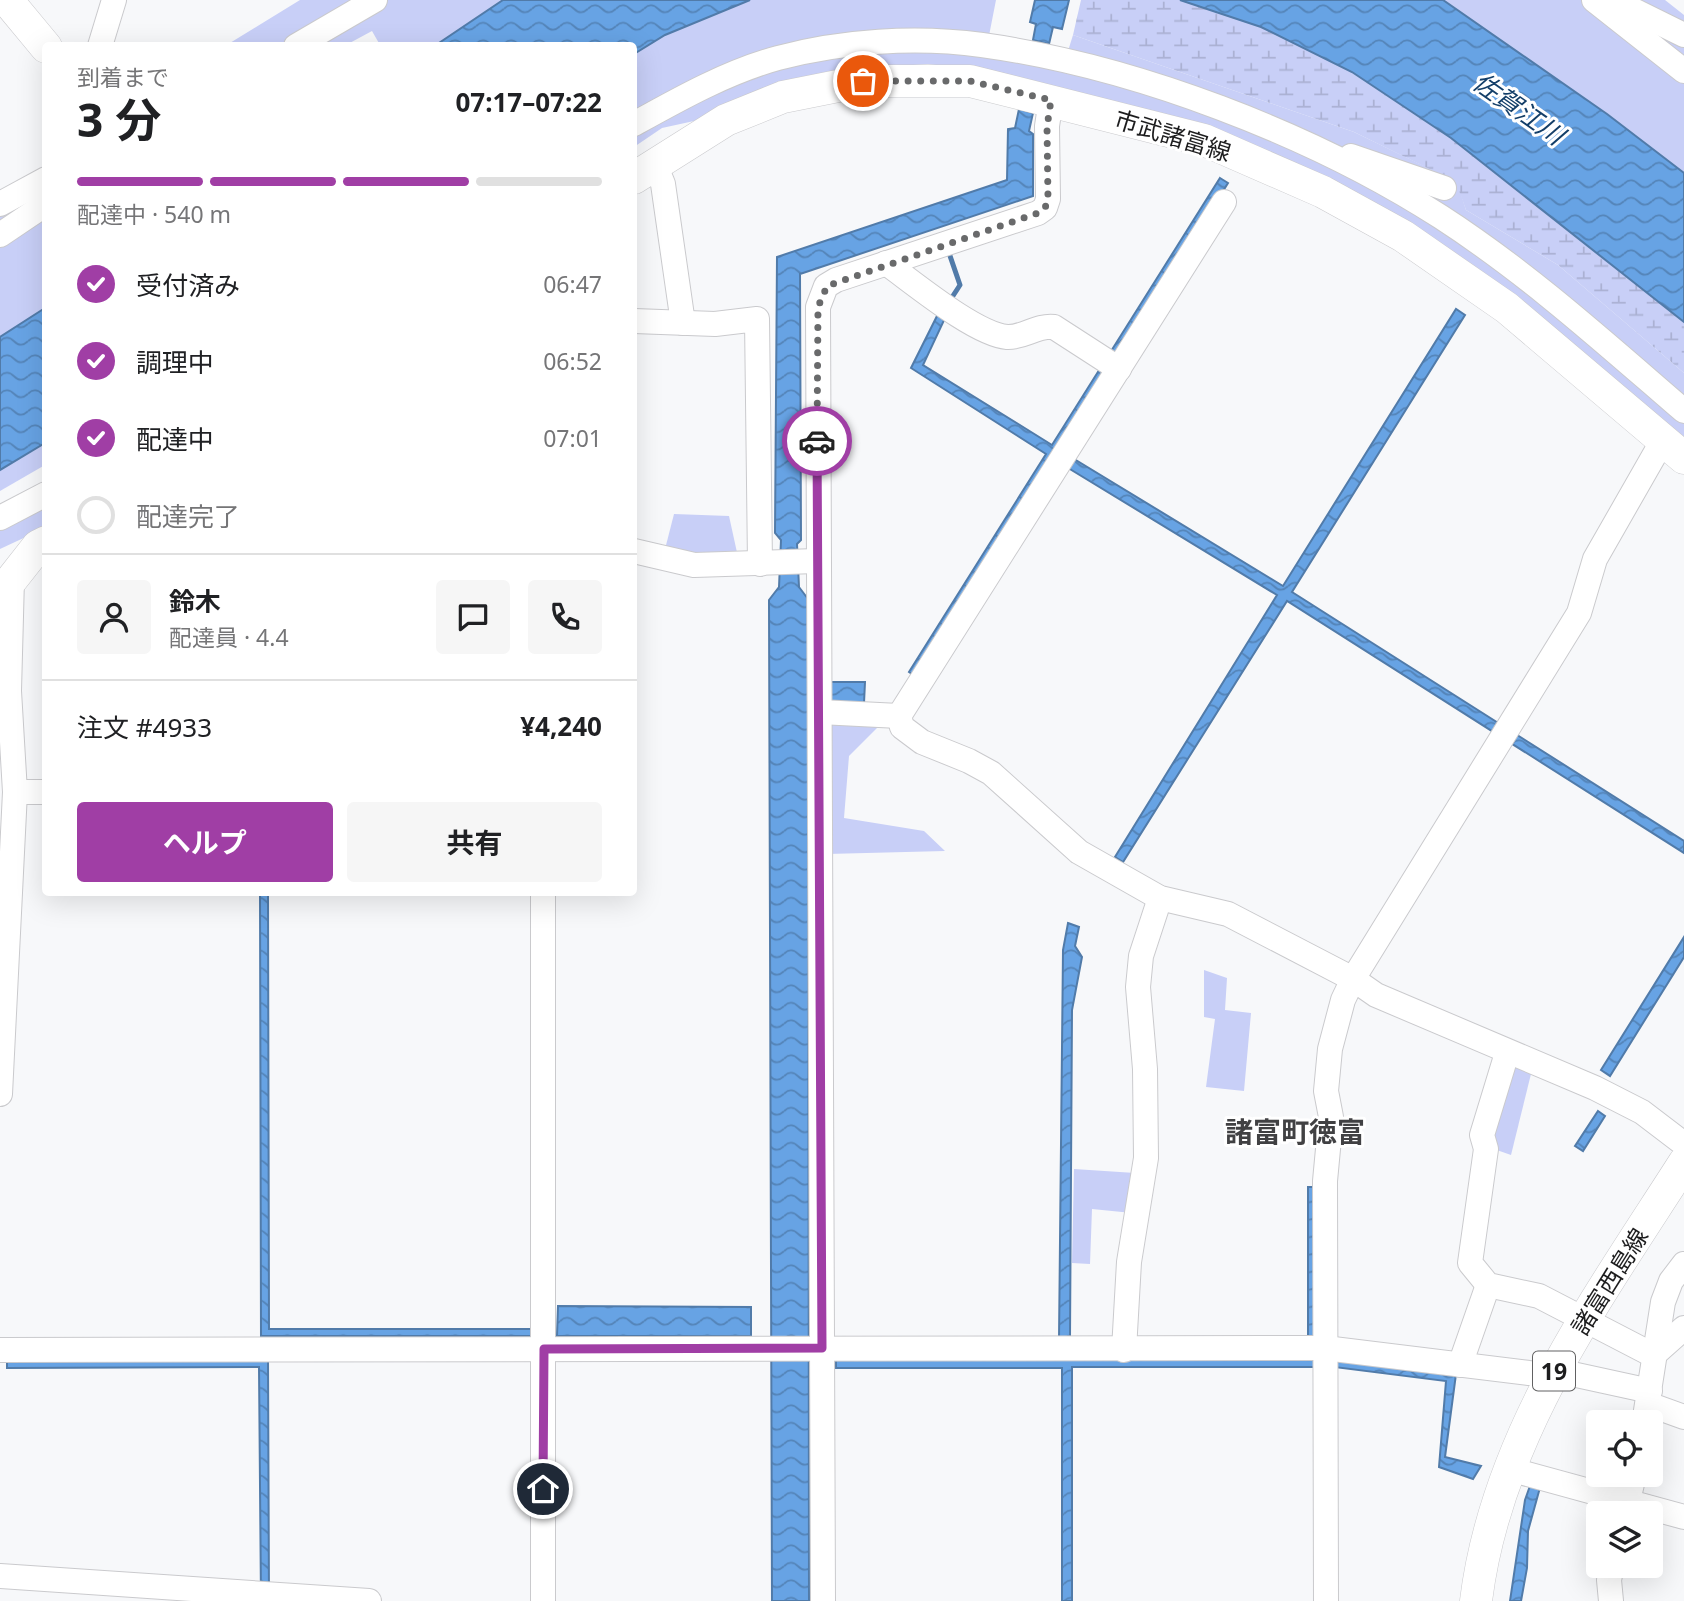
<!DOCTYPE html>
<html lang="ja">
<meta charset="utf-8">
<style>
:root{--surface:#fff;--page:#f6f6f6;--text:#202124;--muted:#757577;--line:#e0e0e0;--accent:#a03ea5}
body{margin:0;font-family:"Noto Sans","Noto Sans JP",sans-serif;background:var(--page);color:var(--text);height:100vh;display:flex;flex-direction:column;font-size:26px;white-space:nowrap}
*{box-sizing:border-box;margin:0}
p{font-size:23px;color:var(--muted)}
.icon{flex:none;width:38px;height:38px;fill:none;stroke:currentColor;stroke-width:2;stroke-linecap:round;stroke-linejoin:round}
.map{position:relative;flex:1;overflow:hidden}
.side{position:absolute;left:42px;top:42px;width:595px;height:854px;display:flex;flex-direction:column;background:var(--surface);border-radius:7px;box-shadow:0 7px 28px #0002}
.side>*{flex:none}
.tools{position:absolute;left:1586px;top:1410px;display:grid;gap:14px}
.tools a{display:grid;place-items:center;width:77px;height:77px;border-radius:7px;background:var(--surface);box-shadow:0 7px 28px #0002;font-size:35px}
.pin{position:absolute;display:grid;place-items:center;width:60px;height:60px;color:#fff;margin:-30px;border:4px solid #fff;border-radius:50%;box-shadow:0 2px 7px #0007}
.courier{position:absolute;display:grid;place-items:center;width:70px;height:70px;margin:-35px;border:5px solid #a03ea5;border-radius:50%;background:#fff;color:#222;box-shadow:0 2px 9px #0007}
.head em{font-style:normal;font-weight:700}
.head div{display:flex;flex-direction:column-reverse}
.head{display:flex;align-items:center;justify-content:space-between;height:119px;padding:0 35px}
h1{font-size:46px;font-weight:700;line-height:52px}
.bar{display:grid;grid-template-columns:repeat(4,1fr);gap:10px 7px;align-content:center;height:84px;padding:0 35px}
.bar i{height:9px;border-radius:5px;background:var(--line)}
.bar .on{background:var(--accent)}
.bar p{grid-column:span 4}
.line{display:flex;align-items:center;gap:18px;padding:0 35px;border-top:2px solid var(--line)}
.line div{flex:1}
.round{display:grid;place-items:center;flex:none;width:74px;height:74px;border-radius:7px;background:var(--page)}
ol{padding:0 35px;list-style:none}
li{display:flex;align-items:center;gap:21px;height:77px}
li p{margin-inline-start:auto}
li .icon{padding:7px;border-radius:50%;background:var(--accent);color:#fff;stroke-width:4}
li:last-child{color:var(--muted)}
li i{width:38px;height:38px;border:4px solid var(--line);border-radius:50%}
.action{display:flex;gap:14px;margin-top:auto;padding:14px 35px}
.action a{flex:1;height:80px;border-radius:7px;background:var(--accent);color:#fff;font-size:28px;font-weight:700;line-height:80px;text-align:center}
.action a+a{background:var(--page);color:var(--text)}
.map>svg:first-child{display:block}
.green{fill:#c8cff7}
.wetland{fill:url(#wetland-marsh)}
.water{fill:url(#water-waves);stroke:#517ba9;stroke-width:2}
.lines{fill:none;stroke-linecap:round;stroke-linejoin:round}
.stream{stroke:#517ba9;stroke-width:5}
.minor-casing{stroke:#cacacd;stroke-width:26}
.major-casing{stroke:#cacacd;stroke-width:33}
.minor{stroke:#fff;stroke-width:24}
.major{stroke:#fff;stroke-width:32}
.done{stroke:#696a6b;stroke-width:7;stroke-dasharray:0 12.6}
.route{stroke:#a03ea5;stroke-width:9}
.labels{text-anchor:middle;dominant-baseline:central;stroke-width:6;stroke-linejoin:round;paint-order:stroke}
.shield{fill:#fff;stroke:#616162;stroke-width:2}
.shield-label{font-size:23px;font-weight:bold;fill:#1d1d1e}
.street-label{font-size:24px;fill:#1d1d1e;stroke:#fff}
.water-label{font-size:26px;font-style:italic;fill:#143f69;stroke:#fff}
.quarter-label{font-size:28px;font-weight:bold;fill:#414143;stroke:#fff}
</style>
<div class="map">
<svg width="1684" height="1601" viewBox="0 0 1684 1601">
<defs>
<pattern id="wetland-marsh" width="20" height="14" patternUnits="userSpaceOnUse" patternTransform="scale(1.75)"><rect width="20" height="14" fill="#c8cff7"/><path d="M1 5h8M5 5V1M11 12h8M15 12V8" fill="none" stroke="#abb1d3"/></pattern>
<pattern id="water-waves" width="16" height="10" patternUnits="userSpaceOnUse" patternTransform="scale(1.75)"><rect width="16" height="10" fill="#67a3e4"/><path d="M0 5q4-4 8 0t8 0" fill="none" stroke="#5484b8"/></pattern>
</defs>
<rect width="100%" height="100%" fill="#f7f8fa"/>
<g class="green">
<polygon points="300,0 503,0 436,45 380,45 372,31 346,45 225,46"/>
<polygon points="750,0 996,0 986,51 1063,67 1073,35 1354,132 1457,182 1466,210 1558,265 1684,373 1684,440 1332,181 992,72 928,64 854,69 777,86 694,121 662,128 634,147 634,54 665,35"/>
<polygon points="1443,0 1665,0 1684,15 1684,173 1607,114"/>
<polygon points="45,178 45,308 0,337 0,209"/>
<polygon points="45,443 45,465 0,491 0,470"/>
<polygon points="45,507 45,528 0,549 0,530"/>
<polygon points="674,514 729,516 738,557 663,557"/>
<polygon points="885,720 849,756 844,818 924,831 945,851 827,854 826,721"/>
<polygon points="1204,970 1227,978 1225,1010 1251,1013 1244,1091 1206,1087 1215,1019 1204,1017"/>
<polygon points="1508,1063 1531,1074 1511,1155 1491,1148"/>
<polygon points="1074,1169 1135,1173 1132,1213 1092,1209 1090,1264 1072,1263"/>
</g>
<polygon class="wetland" points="1081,0 1244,0 1258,4 1684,298 1684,373 1558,265 1466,210 1456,182 1354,132 1073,35"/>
<g class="water">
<polygon points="503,0 750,0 665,35 634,54 634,46 436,45"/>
<polygon points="1035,0 1069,0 1062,29 1053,27 1049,44 1033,40 1036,24 1030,22"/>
<polygon points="1180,0 1443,0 1607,114 1684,173 1684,322 1451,138 1352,72 1261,27"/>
<polygon points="1019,109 1033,113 1029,131 1033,134 1033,196 800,274 801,540 797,544 799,587 808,599 809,1601 772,1601 769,600 779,587 781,540 775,533 777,257 1007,180 1008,129 1015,128"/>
<polygon points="1220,178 1228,183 1061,451 1283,586 1456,309 1465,315 1292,592 1684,841 1684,853 1287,601 1123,862 1115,857 1277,595 1055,460 918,678 909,672 1046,454 911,368 939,312 946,316 923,365 1052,445"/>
<polygon points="45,308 45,443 0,470 0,337"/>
<polygon points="828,682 865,682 864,703 828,703"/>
<polygon points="260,893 268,893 269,1329 538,1329 538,1336 261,1336"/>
<polygon points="1068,923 1079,927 1075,946 1082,957 1072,1010 1070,1339 1059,1339 1063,950"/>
<polygon points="1684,937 1684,957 1610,1076 1601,1070"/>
<polygon points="1598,1111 1605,1116 1583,1151 1575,1146"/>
<polygon points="1308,1187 1315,1187 1316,1339 1308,1341"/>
<polygon points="558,1306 751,1307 751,1336 557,1336"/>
<polygon points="1336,1358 1456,1374 1445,1457 1481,1466 1473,1479 1439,1467 1446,1381 1334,1367"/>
<polygon points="268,1359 269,1601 261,1601 259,1367 7,1368 7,1360"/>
<polygon points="836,1359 1320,1359 1319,1367 1072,1367 1072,1601 1062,1601 1062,1368 836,1368"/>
<polygon points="1531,1483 1541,1484 1528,1531 1527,1568 1521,1601 1510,1601 1525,1500"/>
</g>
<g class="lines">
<polyline class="stream" points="948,250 960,285 949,302"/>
<g class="minor-casing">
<g id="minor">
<polyline points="1594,0 1684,71"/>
<polyline points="1607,4 1623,5 1684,35"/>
<polyline points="100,46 114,0"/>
<polyline points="296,46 375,0"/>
<path d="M634,124C679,99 727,72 778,58C842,41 915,36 982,45C1134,66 1312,134 1441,217C1529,274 1605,343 1684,411"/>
<polyline points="1351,156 1444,188"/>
<polyline points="655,164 663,184 683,323"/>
<polyline points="1224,202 899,716 902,727 922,742 969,761 991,773 1079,852 1160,898 1228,914 1353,979 1376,995 1595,1088 1642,1112 1684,1144"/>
<polyline points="0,204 46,179"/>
<polyline points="0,235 46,204"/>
<path d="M886,263C914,283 975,334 1007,337C1023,338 1037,325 1054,327L1119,369"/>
<polyline points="634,321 715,324 757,319 760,564"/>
<polyline points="0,518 46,494"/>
<polyline points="634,551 694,565 817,561"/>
<polyline points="820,712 899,716"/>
<polyline points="15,792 46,792"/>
<polyline points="1507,1053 1482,1135 1486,1149 1470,1263 1488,1285 1539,1296 1647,1352 1658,1351 1684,1328"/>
<polyline points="0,1094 15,792 9,691 12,579"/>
<polyline points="0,1350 1325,1348 1529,1373 1572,1374 1650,1391"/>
<polyline points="1124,1350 1129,1262 1146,1158 1145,1069 1138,987 1141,956 1160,898"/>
<polyline points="1460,1365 1488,1285"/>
<polyline points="1648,1404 1684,1417"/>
<polyline points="1644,1423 1663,1302 1671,1281 1684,1264"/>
<polyline points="1509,1469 1684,1517"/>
<polyline points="1625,1514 1634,1475"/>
<polyline points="0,1576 369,1601"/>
<polyline points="543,1601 543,892"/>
<polyline points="823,1601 818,307 826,286 836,280 1038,213 1045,208 1048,199 1047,126 1051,100"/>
<polyline points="1326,1601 1325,1181 1331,1117 1326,1091 1330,1049 1343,1000 1353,979 1579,613 1595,559 1663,440"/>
<polyline points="1611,1601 1609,1580 1612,1566"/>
</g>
</g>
<g class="major-casing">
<g id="major">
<polyline points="7,0 46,47"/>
<polyline points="634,178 726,120 783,97 863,81 970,81 1204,140 1323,192 1403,236 1507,308 1684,458"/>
<polyline points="12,579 38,546 46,542"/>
<path d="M1476,1601C1496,1437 1597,1299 1684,1163"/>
</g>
</g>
<use href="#minor" class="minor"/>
<use href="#major" class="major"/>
</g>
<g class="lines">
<polyline class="done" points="817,441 818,307 827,286 1038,213 1045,208 1048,199 1047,127 1051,100 970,81 863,81"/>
<polyline class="route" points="543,1489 544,1349 822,1348 817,441"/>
</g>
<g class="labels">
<rect class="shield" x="1533" y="1351.5" width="42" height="39" rx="5"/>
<g class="shield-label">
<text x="1554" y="1371">19</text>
</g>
<g class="street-label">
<text transform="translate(1173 135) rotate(17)">市武諸富線</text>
<text transform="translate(1609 1281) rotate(-58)">諸富西島線</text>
</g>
<g class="water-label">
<text transform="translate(1519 108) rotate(35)">佐賀江川</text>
</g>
<g class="quarter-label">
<text x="1295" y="1131">諸富町徳富</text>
</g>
</g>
</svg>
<div class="tools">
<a><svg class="icon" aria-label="locate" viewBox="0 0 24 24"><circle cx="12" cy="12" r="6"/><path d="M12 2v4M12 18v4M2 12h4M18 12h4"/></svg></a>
<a><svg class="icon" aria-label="layers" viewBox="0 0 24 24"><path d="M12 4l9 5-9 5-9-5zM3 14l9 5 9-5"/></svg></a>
</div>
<div class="pin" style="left:863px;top:81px;background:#ea580c"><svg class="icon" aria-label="bag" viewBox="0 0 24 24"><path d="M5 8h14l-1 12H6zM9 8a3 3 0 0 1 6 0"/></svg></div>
<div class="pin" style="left:543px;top:1489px;background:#1f2937"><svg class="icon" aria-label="home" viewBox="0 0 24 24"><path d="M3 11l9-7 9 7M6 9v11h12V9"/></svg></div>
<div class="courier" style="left:817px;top:441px"><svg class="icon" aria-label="car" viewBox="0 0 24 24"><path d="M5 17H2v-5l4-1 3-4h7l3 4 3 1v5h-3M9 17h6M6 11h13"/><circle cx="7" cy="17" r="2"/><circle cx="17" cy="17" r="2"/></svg></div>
<section class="side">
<div class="head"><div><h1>3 分</h1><p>到着まで</p></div><em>07:17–07:22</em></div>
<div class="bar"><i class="on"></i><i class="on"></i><i class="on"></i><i></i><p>配達中 · 540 m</p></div>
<ol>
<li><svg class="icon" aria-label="check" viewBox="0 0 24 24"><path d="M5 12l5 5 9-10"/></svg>受付済み<p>06:47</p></li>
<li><svg class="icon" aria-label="check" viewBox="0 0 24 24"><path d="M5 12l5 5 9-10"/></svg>調理中<p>06:52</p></li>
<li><svg class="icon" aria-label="check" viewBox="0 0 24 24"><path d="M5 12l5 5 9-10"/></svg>配達中<p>07:01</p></li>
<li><i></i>配達完了</li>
</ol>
<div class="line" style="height:126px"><a class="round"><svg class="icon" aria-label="person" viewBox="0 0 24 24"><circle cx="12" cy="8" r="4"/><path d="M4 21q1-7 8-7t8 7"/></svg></a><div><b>鈴木</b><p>配達員 · 4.4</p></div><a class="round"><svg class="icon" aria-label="chat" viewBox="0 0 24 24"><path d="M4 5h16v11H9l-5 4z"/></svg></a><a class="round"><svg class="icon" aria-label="phone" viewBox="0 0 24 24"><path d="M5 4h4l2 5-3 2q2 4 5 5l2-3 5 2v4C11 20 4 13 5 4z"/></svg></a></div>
<div class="line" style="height:91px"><div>注文 #4933</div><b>¥4,240</b></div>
<div class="action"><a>ヘルプ</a><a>共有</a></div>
</section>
</div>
